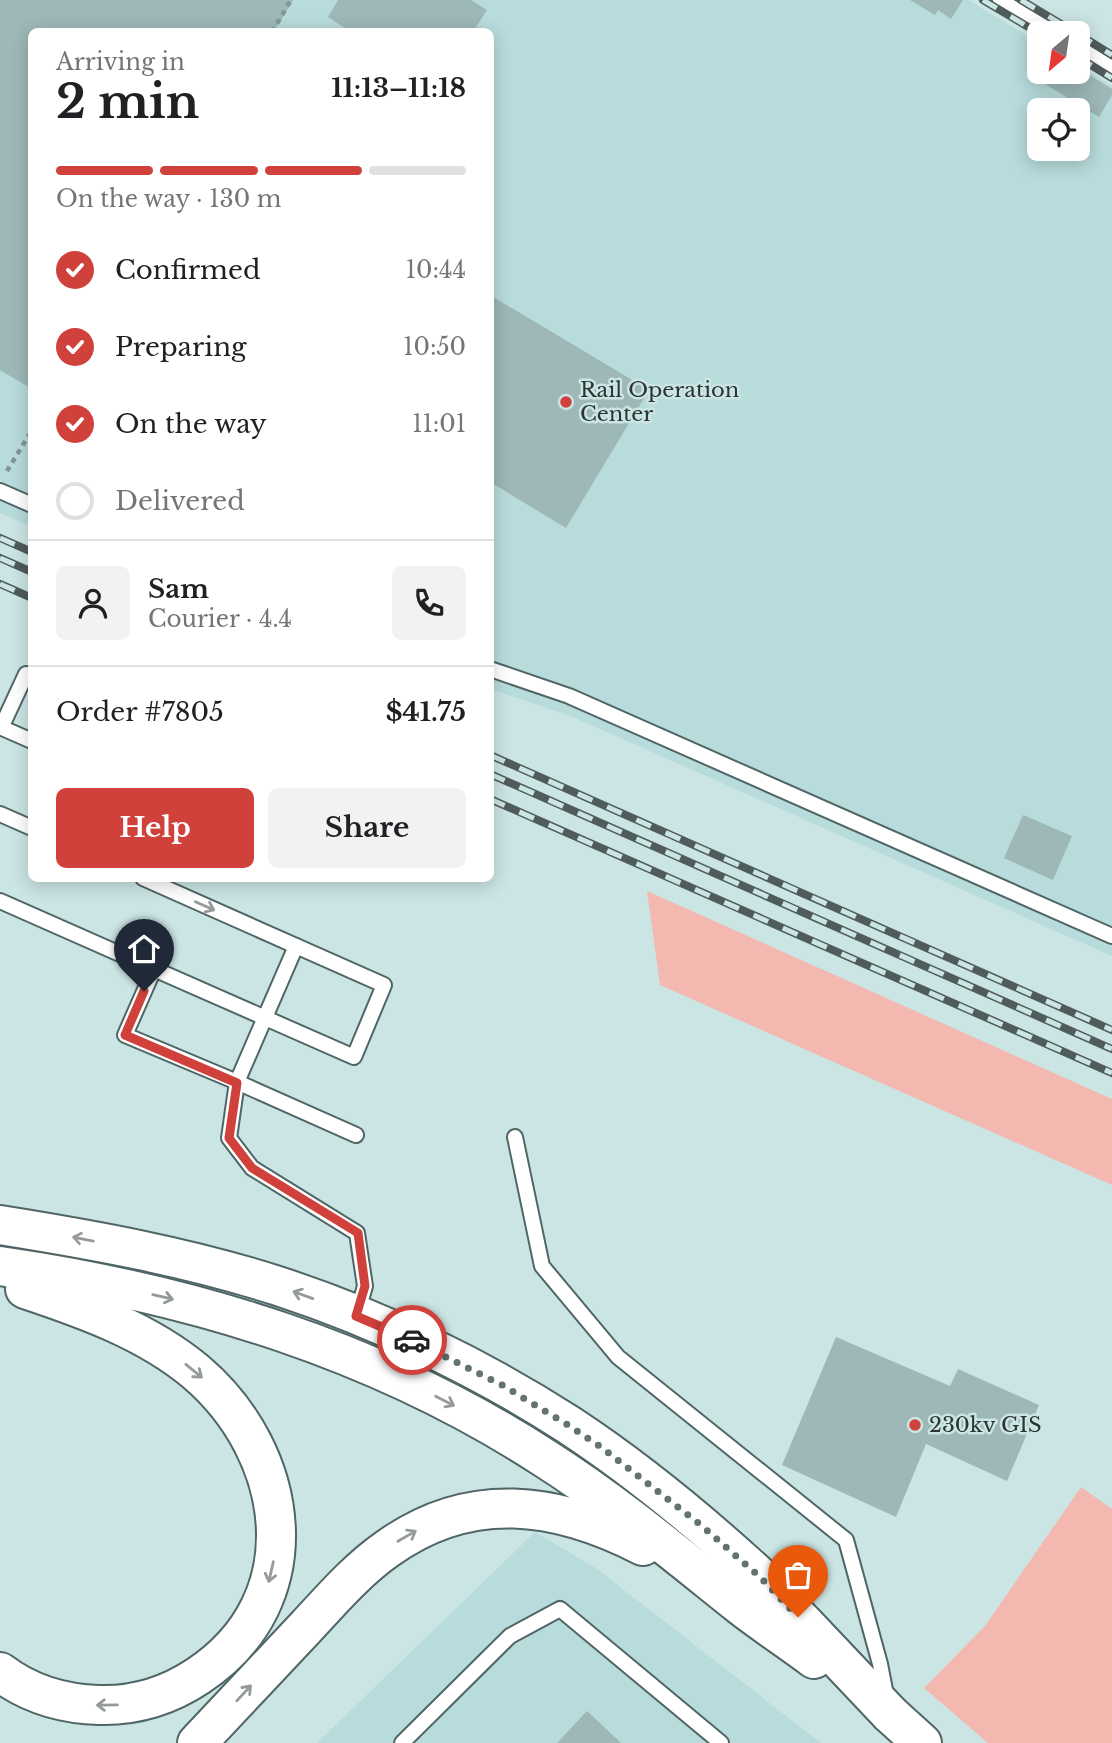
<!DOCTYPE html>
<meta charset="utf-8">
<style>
:root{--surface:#fff;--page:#f2f2f2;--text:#202124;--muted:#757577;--line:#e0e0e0;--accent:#cf413a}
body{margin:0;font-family:"Libre Baskerville",serif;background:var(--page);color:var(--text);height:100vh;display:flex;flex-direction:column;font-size:26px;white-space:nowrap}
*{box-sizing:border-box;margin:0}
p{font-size:23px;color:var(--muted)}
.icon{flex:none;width:38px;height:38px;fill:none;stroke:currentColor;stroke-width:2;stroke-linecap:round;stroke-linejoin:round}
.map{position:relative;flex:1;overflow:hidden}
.sheet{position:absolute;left:28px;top:28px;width:466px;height:854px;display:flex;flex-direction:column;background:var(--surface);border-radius:10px;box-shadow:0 4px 18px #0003}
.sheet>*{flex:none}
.needle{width:46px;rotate:209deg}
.tools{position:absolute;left:1027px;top:21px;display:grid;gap:14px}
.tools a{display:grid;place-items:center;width:63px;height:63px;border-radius:10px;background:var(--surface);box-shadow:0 4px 18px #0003;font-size:35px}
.pin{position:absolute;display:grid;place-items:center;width:60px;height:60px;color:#fff;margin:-72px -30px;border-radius:50% 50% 50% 0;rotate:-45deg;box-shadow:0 0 7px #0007}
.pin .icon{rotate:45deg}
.courier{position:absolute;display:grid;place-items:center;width:70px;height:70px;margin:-35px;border:5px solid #cf413a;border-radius:50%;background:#fff;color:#222;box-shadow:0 2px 9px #0007}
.overview em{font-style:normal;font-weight:700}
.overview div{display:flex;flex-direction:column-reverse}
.overview{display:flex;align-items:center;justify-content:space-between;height:119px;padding:0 28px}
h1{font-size:46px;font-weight:700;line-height:52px}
.bar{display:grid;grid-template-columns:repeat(4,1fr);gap:10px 7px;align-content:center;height:84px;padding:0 28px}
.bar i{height:9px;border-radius:5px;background:var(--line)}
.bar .on{background:var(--accent)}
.bar p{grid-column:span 4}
.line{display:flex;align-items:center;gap:18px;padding:0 28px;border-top:2px solid var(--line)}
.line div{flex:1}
.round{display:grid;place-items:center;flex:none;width:74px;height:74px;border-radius:10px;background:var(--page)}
ol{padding:0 28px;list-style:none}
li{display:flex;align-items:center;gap:21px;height:77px}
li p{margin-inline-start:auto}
li .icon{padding:7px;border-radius:50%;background:var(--accent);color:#fff;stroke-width:4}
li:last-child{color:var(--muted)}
li i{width:38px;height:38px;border:4px solid var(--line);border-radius:50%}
.cta{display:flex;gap:14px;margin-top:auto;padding:14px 28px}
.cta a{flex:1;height:80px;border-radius:10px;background:var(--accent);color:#fff;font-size:28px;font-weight:700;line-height:80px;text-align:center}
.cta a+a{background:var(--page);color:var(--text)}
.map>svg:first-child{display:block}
.built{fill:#b8dbdb;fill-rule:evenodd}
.green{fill:#f3b8b0}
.building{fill:#9eb7b7}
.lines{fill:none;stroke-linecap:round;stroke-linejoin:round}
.service-casing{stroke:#506666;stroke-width:18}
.trunk-casing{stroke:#506666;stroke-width:42}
.motorway-casing{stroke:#506666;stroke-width:42}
.path{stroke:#829594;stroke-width:4.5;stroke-dasharray:5 5;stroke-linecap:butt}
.service{stroke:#fff;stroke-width:14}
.trunk{stroke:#fff;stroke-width:38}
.motorway{stroke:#fff;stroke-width:38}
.rail-casing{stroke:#4f5c5b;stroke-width:8}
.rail{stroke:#cbe5e4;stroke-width:5;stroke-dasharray:16;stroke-linecap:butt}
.oneway{stroke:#959a9a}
.done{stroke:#637372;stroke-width:7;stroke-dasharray:0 12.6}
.route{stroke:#cf413a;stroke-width:9}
.poi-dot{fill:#cf413a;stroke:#cbe5e4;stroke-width:2.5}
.labels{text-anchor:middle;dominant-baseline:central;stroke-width:5;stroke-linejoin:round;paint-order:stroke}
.poi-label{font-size:21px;fill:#2b3534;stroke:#cbe5e4;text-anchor:start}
</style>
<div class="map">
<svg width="1112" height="1743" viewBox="0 0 1112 1743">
<rect width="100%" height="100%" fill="#cbe5e4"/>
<g class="built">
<path d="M0,0H968L1039,43L1040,72H1078V66L1112,86V956L573,717L490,689V32H32L31,527L0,513ZM1040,110H1078V149H1040Z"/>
<polygon points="535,1532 597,1569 821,1743 317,1743"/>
</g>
<g class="green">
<polygon points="647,891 1112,1099 1112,1185 660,985"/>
<polygon points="1081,1487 1112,1509 1112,1743 988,1743 924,1688 985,1626"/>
</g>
<g class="building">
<polygon points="0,0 293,0 274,32 32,32 32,389 0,370"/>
<polygon points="338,0 471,0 487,10 473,32 351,32 328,17"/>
<polygon points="910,0 963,0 951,19 938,10 935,15"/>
<polygon points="1078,68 1112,89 1112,95 1099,117 1035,78 1039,72 1078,72"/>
<polygon points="490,295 649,390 566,528 490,482"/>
<polygon points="1023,815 1072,836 1053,880 1004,858"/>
<polygon points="836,1337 950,1386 958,1369 1039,1405 1007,1481 926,1444 896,1517 782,1465"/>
<polygon points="587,1711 621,1743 557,1743"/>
</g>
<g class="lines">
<g class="service-casing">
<g id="service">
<polyline points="1000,0 1055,33"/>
<polyline points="1078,47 1112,68"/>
<polyline points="0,491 32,505"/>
<polyline points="490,669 569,696 1112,936"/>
<polyline points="0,727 32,741"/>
<polyline points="1,728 26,674 32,676"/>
<polyline points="0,814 32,828"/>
<polyline points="143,878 296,946"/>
<polyline points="0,901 154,969 125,1035 237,1082 229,1138 252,1168 357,1233 365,1286 357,1314"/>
<polyline points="154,969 354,1057 384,985 296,946 237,1082 356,1135"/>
<polyline points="515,1137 542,1266 618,1357 846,1540 880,1664 886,1695"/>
<polyline points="402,1743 510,1636 560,1609 721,1743"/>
</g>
</g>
<g class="trunk-casing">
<polyline id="trunk" points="890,1714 922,1743"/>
</g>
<g class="motorway-casing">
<g id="motorway">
<path d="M0,1225C94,1240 188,1257 278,1286C379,1319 481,1368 569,1425C636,1469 700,1522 759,1576C775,1590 788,1607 803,1622C832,1653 861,1683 890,1714"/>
<path d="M0,1266C194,1294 380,1351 546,1459C615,1503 677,1555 741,1606C764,1624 790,1641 814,1659"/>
<path d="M0,1672C29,1694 62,1704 99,1705C135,1706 168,1696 198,1676C313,1600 291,1453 196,1372C147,1331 85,1309 25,1289"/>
<path d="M197,1743C234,1704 270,1665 307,1626C332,1599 357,1570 387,1549C470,1489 557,1502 643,1546"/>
</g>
</g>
<g class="path">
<polyline points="272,32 291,0"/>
<polyline points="7,471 32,430"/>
</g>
<use href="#service" class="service"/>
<use href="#trunk" class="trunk"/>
<use href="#motorway" class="motorway"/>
<g class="rail-casing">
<g id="rail">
<polyline points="983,0 1040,34"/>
<polyline points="1021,0 1076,33"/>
<polyline points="1078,34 1112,55"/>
<polyline points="1078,57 1112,78"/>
<polyline points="0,538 32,552"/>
<polyline points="0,558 32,572"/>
<polyline points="0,584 32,598"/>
<polyline points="490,755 1112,1030"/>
<polyline points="490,774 1112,1049"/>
<polyline points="490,799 1112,1073"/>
</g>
</g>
<use href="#rail" class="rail"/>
</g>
<defs><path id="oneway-shaft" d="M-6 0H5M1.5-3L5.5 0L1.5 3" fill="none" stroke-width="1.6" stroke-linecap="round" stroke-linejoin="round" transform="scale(1.75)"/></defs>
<g class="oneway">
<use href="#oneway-shaft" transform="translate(205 906) rotate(24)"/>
<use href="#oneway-shaft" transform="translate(83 1239) rotate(-169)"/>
<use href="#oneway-shaft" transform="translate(303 1295) rotate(-160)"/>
<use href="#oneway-shaft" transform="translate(163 1297) rotate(13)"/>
<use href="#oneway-shaft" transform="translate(194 1371) rotate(39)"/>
<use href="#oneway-shaft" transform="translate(445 1401) rotate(27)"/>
<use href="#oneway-shaft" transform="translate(407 1536) rotate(-30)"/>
<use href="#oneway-shaft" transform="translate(271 1572) rotate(103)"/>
<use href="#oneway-shaft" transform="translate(244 1693) rotate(-47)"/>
<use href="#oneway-shaft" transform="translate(107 1705) rotate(179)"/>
</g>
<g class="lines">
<polyline class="done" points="412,1340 502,1385 568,1425 601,1447 702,1526 761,1578 798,1617"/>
<polyline class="route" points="144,991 125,1035 237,1083 229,1138 252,1168 358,1233 365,1286 356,1316 412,1340"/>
</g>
<g class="poi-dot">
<circle cx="566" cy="402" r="7"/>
<circle cx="915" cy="1425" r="7"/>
</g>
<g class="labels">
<g class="poi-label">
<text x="580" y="390">Rail Operation<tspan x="580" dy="24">Center</tspan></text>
<text x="929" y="1425">230kv GIS</text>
</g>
</g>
</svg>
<div class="tools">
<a><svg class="needle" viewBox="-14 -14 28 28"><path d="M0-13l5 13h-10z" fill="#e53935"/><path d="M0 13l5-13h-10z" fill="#757577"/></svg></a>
<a><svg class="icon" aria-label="locate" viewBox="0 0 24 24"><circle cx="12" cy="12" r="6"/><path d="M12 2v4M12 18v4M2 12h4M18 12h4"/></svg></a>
</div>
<div class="pin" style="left:798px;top:1617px;background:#ea580c"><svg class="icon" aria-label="bag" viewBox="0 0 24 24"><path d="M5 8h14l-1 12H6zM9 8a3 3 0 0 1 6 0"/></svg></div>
<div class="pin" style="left:144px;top:991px;background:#1f2937"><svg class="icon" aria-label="home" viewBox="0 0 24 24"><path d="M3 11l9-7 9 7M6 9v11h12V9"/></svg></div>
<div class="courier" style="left:412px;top:1340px"><svg class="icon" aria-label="car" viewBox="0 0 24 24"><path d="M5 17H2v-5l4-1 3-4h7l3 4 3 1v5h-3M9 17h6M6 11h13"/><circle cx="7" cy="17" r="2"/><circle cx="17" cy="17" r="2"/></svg></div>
<section class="sheet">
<div class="overview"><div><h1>2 min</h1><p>Arriving in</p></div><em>11:13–11:18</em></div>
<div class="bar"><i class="on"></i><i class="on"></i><i class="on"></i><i></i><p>On the way · 130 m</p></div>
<ol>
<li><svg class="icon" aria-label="check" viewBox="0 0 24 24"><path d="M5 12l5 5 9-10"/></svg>Confirmed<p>10:44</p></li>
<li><svg class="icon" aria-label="check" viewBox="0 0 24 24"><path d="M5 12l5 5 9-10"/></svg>Preparing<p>10:50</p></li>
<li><svg class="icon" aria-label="check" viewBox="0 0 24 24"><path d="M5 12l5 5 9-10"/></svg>On the way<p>11:01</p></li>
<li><i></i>Delivered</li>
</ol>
<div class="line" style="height:126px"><a class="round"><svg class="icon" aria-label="person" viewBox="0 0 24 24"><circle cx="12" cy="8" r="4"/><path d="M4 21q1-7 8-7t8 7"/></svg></a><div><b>Sam</b><p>Courier · 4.4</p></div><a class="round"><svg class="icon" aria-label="phone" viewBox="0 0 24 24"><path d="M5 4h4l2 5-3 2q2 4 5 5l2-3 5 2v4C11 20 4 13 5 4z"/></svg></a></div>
<div class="line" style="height:91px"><div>Order #7805</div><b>$41.75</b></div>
<div class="cta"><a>Help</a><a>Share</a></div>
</section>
</div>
